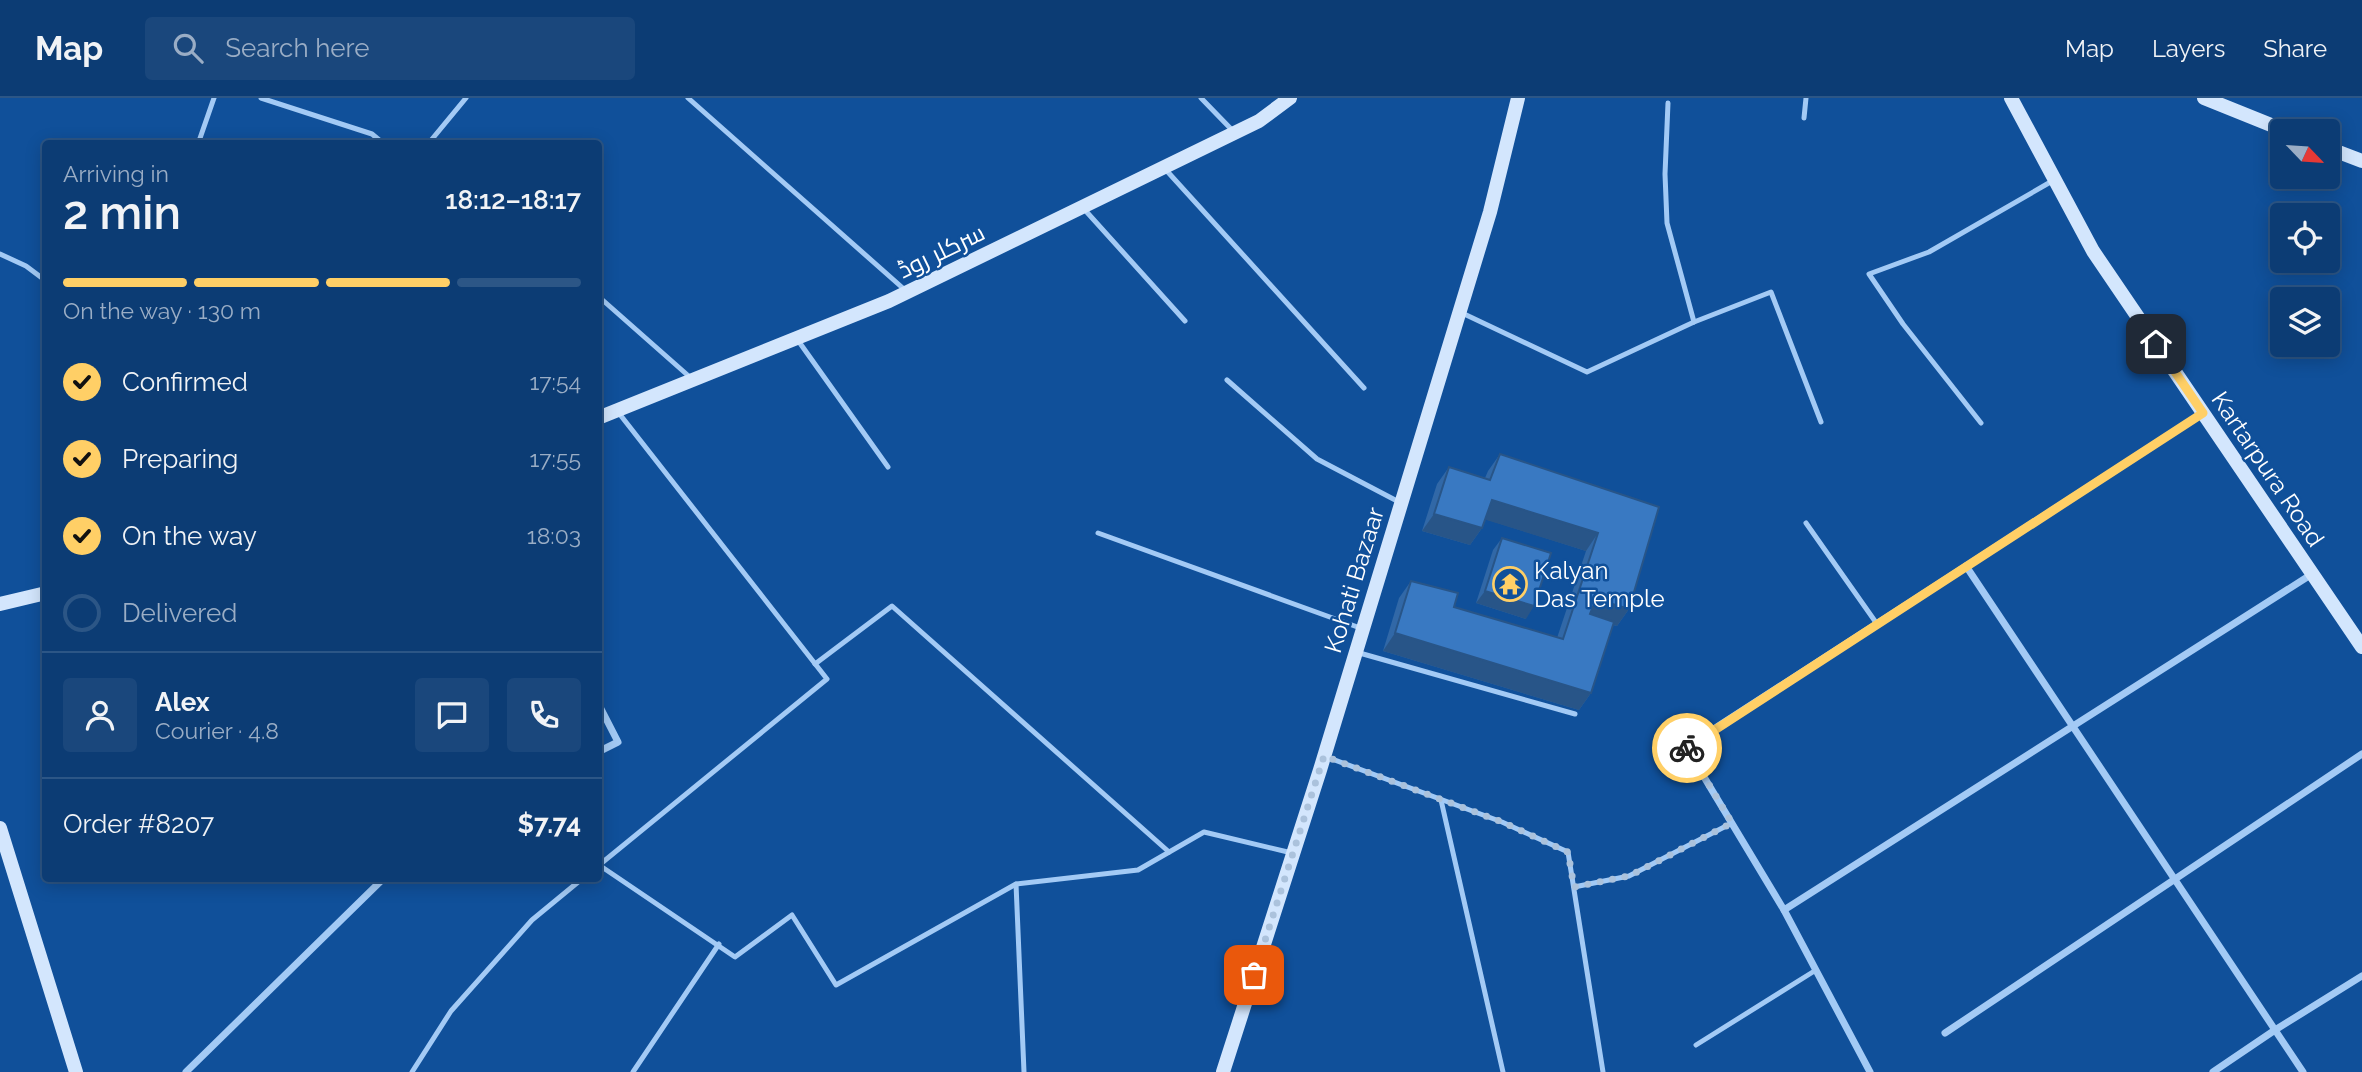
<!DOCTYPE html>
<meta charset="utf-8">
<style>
:root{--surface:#0c3c74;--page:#1a477c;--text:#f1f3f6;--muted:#9aadc5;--line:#2c5686;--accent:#ffcf66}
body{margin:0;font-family:Raleway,Cairo,sans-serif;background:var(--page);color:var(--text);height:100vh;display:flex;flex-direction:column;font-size:26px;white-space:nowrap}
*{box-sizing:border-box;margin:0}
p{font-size:23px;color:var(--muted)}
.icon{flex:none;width:38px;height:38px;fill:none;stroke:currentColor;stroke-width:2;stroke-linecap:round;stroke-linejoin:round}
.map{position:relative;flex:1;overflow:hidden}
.side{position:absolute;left:42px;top:42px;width:560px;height:742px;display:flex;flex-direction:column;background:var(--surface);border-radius:7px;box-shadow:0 4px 18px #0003,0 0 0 2px var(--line)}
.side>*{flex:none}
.needle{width:46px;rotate:115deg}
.controls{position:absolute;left:2270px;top:21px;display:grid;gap:14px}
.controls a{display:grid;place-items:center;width:70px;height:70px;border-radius:7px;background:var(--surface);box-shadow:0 4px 18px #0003,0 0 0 2px var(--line);font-size:35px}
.pin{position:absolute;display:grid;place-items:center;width:60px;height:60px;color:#fff;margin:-30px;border-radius:14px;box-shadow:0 4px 10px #0006}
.courier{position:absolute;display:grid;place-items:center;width:70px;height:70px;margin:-35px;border:5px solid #ffcf66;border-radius:50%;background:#fff;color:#222;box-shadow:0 2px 9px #0007}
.overview em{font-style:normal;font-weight:600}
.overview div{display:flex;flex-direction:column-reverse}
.overview{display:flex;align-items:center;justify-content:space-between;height:119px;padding:0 21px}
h1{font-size:46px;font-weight:600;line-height:52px}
.bar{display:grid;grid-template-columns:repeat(4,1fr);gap:10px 7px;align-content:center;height:84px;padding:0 21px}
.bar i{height:9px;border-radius:5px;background:var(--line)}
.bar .active{background:var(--accent)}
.bar p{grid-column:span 4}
.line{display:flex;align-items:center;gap:18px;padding:0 21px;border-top:2px solid var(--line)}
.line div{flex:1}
.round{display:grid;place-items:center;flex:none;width:74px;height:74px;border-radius:7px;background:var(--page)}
ol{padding:0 21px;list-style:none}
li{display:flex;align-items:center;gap:21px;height:77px}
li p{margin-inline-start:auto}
li .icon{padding:7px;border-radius:50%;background:var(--accent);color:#111;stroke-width:4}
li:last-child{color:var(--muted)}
li i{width:38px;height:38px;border:4px solid var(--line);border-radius:50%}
header{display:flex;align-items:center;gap:42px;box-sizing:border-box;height:98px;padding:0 35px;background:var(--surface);border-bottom:2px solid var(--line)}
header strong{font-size:33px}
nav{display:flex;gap:38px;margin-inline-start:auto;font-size:24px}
.search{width:490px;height:63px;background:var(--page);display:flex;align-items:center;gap:18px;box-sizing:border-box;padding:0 24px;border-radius:7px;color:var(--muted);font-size:26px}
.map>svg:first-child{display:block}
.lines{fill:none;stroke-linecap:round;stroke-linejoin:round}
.lane{stroke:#a3caf5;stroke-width:5}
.street{stroke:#a3caf5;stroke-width:7}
.secondary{stroke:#d3e6fd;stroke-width:14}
.wall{fill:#3168a7}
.shaded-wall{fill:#285588}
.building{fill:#3979c2;stroke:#285588;stroke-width:2}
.done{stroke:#abc2dc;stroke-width:7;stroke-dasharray:0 12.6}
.route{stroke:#ffcf66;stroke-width:9}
.labels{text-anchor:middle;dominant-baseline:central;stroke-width:5;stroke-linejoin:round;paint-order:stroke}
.street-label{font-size:24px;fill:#fff;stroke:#10509a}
.poi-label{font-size:24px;fill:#fff;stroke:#10509a;text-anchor:start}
</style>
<header>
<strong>Map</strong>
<div class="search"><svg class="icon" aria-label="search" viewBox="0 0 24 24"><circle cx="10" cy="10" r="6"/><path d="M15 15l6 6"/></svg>Search here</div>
<nav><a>Map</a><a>Layers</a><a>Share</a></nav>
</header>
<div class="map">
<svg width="2362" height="974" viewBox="0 0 2362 974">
<rect width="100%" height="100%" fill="#10509a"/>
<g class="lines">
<g class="lane">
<polyline points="261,0 372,36 384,46"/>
<polyline points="688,0 905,192"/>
<polyline points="1201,0 1233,33"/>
<polyline points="1668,5 1665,76 1667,125 1694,224"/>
<polyline points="1804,20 1806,0"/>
<polyline points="198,46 214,0"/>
<polyline points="428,46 466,0"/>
<polyline points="1166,72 1364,290"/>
<polyline points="1084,111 1185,223"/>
<polyline points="0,156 26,168 46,183"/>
<polyline points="598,198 692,281"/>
<polyline points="1462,215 1587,274 1694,224 1771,194 1821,324"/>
<polyline points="797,241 888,369"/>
<polyline points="1227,282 1317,361 1399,404"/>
<polyline points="1981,325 1903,226 1869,176 1929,154 2054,82"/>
<polyline points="1806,425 1877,526"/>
<polyline points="1098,435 1363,531"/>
<polyline points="1356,554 1575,616"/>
<polyline points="815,566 892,508 1169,754"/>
<polyline points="1324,658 1502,724 1568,754 1603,974"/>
<polyline points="1441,702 1503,974"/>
<polyline points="599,767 735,859 792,817 836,887 1016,786 1138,772 1204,734 1292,755"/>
<polyline points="598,768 827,581 618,314"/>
<polyline points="1016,786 1024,974"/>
<polyline points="1574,789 1629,778 1732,725"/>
<polyline points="1696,947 1816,872"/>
<polyline points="412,974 451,913 532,822 583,780"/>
<polyline points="633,974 719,846"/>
</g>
<g class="street">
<polyline points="1966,468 2303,974"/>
<polyline points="598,605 618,644 598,654"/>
<polyline points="1784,812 2312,476"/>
<polyline points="1945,935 2362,656"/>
<polyline points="186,974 384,780"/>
<polyline points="1870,974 1784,812 1686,649 2203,315"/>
<polyline points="2213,974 2275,932 2362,878"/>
</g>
<g class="secondary">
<polyline points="2011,0 2093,153 2362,549"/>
<polyline points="2204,0 2286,33"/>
<polyline points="2328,50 2362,63"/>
<polyline points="598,320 889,203 1259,23 1290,0"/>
<polyline points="0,506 46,495"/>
<polyline points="0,730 76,974"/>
<polyline points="1223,974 1320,672 1490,114 1518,0"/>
</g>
</g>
<g class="wall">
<polygon points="1500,356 1659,409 1629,511 1617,528 1613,527 1591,595 1579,612 1383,553 1399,500 1411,483 1454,509 1557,540 1586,453 1485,421 1482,430 1470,447 1422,433 1437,386 1449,369 1485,380 1488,373"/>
<polygon points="1502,440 1526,521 1476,505 1493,452"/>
</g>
<g class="shaded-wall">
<polygon points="1492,402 1598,435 1586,453 1480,420"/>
<polygon points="1434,416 1482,430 1470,447 1422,433"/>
<polygon points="1485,493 1534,508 1526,521 1476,505"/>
<polygon points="1596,501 1629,511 1617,528 1584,518"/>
<polygon points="1395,535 1591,595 1579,612 1383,553"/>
</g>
<g class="building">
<polygon points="1500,356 1659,409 1629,511 1596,501 1590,516 1614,524 1591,595 1395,535 1411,483 1458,495 1454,509 1563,541 1598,435 1492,402 1482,430 1434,416 1449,369 1490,382"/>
<polygon points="1502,440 1551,455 1534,508 1485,493"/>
</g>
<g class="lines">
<polyline class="done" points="1254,877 1324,658 1502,724 1568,754 1574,789 1629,778 1732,725 1687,650"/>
<polyline class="route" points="1687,650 2203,315 2156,246"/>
</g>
<defs>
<g id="temple-ring" transform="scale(1.75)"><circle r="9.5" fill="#10509a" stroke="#ffcf66" stroke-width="1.5"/><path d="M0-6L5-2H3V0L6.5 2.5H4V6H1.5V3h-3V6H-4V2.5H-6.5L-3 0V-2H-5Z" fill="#ffcf66"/></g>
</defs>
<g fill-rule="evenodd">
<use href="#temple-ring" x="1510" y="486"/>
</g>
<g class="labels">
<g class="street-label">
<text transform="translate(941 153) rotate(-26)">سرکلر روڈ</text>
<text transform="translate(2268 371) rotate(56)">Kartarpura Road</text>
<text transform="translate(1354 482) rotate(-73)">Kohati Bazaar</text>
</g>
<g class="poi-label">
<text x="1534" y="472">Kalyan<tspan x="1534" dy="28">Das Temple</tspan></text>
</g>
</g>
</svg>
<div class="controls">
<a><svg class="needle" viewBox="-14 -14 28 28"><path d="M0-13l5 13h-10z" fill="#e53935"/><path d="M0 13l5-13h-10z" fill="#9aadc5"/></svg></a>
<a><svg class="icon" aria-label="locate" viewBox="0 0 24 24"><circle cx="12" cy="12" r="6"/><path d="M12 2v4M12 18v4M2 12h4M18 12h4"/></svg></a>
<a><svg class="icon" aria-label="layers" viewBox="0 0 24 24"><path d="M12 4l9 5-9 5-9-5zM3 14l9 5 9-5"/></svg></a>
</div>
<div class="pin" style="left:1254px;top:877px;background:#ea580c"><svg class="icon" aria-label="bag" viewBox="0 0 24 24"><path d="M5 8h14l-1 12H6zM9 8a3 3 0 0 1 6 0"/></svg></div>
<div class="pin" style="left:2156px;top:246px;background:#1f2937"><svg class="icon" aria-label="home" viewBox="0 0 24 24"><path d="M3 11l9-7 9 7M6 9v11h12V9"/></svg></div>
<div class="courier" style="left:1687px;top:650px"><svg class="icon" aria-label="bike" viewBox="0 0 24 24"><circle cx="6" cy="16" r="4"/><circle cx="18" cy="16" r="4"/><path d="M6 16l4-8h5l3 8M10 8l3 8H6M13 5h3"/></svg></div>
<section class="side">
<div class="overview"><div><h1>2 min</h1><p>Arriving in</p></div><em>18:12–18:17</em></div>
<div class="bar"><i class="active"></i><i class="active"></i><i class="active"></i><i></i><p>On the way · 130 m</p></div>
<ol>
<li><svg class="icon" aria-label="check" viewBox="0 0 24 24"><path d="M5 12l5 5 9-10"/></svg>Confirmed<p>17:54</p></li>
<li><svg class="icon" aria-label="check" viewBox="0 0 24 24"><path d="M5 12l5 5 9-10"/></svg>Preparing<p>17:55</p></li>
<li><svg class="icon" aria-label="check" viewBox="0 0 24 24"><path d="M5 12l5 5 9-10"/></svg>On the way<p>18:03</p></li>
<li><i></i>Delivered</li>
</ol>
<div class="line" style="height:126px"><a class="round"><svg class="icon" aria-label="person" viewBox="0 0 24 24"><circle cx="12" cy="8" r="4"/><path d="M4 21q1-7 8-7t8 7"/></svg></a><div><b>Alex</b><p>Courier · 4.8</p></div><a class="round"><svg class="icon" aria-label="chat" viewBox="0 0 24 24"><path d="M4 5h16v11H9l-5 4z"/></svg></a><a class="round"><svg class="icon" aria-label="phone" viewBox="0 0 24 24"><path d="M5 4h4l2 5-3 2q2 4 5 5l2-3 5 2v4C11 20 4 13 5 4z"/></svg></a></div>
<div class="line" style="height:91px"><div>Order #8207</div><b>$7.74</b></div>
</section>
</div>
